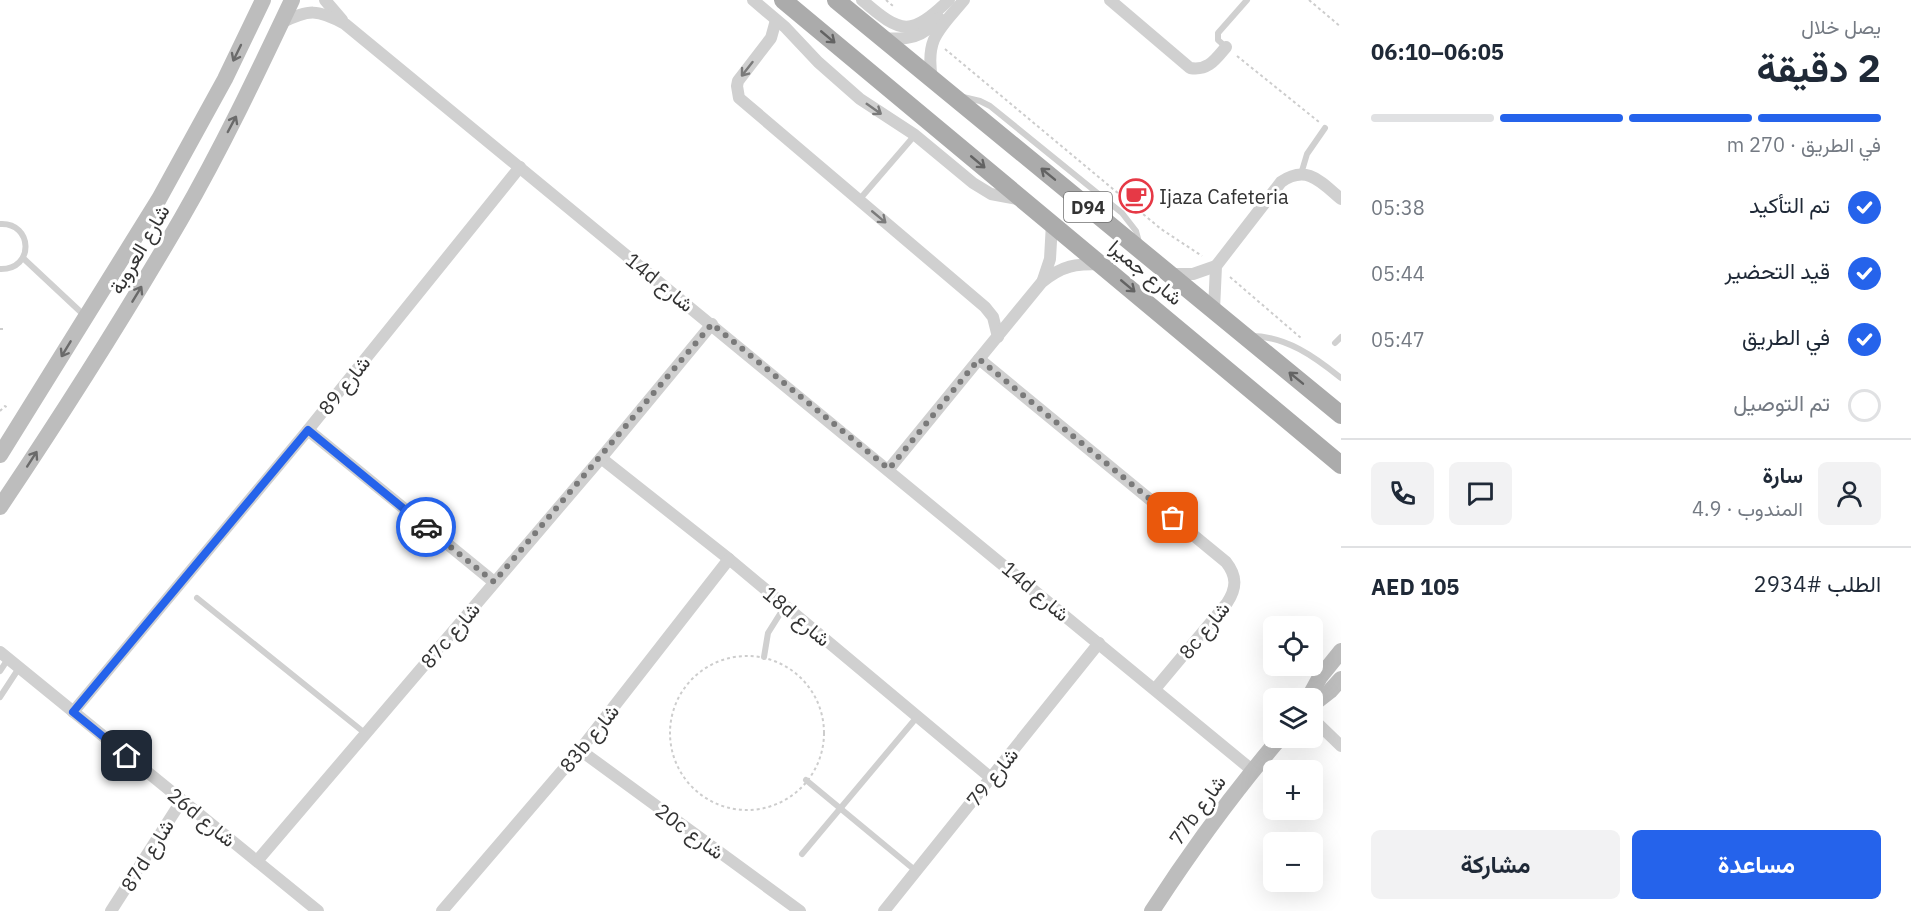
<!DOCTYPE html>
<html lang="ar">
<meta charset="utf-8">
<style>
:root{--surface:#fff;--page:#f2f2f3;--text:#1f2937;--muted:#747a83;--line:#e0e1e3;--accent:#2563eb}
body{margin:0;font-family:"IBM Plex Sans",Vazirmatn,sans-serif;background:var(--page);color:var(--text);direction:rtl;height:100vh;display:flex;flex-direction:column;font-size:22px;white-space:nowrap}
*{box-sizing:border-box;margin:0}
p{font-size:20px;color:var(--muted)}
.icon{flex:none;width:33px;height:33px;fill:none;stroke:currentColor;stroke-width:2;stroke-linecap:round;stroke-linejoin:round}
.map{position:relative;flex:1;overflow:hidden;direction:ltr}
.details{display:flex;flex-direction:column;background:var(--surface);width:570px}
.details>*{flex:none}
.fabs{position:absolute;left:1263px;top:616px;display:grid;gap:12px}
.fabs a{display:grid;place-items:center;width:60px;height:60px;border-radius:9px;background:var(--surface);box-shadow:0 6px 24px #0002;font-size:30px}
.pin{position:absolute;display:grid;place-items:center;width:51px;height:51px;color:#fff;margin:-26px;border-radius:12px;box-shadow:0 3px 9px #0006}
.courier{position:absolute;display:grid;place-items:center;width:60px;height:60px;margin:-30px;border:4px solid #2563eb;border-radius:50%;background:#fff;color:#222;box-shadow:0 2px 8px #0007}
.summary em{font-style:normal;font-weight:700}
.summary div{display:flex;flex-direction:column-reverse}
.summary{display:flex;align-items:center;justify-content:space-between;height:102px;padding:0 30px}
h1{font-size:39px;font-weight:700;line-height:45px}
.bar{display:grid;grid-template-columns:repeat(4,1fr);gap:9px 6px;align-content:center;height:72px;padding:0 30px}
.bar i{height:8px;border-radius:4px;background:var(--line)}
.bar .current{background:var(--accent)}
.bar p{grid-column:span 4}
.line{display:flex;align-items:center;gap:15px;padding:0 30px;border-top:2px solid var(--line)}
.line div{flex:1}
.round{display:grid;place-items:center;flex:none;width:63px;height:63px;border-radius:9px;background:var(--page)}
ol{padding:0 30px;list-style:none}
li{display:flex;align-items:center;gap:18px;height:66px}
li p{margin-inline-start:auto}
li .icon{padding:6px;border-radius:50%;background:var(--accent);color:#fff;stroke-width:4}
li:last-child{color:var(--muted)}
li i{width:33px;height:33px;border:3px solid var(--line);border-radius:50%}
.action{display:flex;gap:12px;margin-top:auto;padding:12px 30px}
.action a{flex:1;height:69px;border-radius:9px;background:var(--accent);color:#fff;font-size:24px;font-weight:700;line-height:69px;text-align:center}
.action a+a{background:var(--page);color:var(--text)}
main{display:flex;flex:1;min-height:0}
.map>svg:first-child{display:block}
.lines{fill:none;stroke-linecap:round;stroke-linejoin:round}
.path{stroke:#cdcdcd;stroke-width:2;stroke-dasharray:3 3;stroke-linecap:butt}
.lane{stroke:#d0d0d0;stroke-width:6}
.street{stroke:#d0d0d0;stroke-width:12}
.secondary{stroke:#bdbdbd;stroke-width:16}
.primary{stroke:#ababab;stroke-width:18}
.oneway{stroke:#636363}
.oneway2{stroke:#6a6a6a}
.oneway3{stroke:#7a7a7a}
.done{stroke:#7a7a7a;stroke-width:6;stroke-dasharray:0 10.8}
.route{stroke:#2563eb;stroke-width:8}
.labels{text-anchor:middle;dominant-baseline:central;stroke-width:6;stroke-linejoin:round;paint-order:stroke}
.shield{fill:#fff;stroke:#707070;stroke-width:1.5}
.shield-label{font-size:18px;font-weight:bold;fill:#333}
.poi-label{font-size:20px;fill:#333;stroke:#fff;text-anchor:start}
.street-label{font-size:20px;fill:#333;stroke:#fff}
</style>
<main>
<section class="details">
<div class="summary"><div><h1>2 دقيقة</h1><p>يصل خلال</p></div><em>06:05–06:10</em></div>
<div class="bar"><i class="current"></i><i class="current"></i><i class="current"></i><i></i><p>في الطريق · 270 m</p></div>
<ol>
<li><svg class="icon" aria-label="check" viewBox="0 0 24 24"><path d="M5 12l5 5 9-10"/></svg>تم التأكيد<p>05:38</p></li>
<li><svg class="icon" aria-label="check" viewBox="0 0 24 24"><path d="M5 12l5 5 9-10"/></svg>قيد التحضير<p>05:44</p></li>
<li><svg class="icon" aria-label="check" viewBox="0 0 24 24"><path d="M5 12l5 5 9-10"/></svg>في الطريق<p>05:47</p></li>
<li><i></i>تم التوصيل</li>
</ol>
<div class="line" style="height:108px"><a class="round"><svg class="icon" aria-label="person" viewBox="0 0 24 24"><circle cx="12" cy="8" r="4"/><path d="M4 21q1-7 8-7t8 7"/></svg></a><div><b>سارة</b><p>المندوب · 4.9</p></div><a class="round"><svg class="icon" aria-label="chat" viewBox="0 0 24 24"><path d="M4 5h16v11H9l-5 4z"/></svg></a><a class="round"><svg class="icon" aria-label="phone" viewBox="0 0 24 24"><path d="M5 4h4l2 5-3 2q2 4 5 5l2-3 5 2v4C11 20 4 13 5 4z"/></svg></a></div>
<div class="line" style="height:78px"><div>الطلب #2934</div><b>AED 105</b></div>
<div class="action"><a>مساعدة</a><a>مشاركة</a></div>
</section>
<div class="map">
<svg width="1341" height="911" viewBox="0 0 1341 911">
<rect width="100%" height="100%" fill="#fff"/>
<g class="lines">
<g class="path">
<polyline points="886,0 893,6"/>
<polyline points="1309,0 1341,27"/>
<polyline points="945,49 1161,229 1202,256"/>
<polyline points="1237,56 1319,122"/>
<polyline points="1230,277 1301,338"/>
<polyline points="0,329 6,329"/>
<polyline points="0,411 5,406 9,409"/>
<circle cx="747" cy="733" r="77"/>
</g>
<g class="lane">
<polyline points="1226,47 1218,40 1218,33 1247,0"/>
<polyline points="963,97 980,101 990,106 1122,213 1136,231 1139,242"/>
<polyline points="1301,174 1307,154 1325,128"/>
<polyline points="859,200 915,135"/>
<path d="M0,224C33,222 35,270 0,269"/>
<polyline points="23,258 85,316"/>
<path d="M1251,336C1286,336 1315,357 1341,378"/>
<polyline points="1335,343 1341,337"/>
<polyline points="197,598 366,734"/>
<polyline points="764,657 768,633 785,606"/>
<polyline points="0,671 8,659"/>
<polyline points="0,697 19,668"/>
<polyline points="806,780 916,871"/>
<polyline points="802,854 917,717"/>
</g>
<g class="street">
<polyline points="325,0 342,20"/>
<polyline points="753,0 785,27 818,62 860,99 915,135 973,183 991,194 1023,200"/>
<path d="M862,0C902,35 911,36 949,0"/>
<path d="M1110,0L1190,68C1208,71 1215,60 1226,47"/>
<polyline points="776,20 771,38 738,81 737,86 739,98 985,307 993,317 998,337"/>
<path d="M281,23C309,9 317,9 345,24L1252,770"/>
<path d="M883,38C907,40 924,38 939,18"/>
<path d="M932,79C925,38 939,30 964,0"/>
<polyline points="1170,274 1193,274 1216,266"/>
<polyline points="1043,280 1050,259 1052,223"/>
<path d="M1214,310L1216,266L1281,182C1307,164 1321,182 1341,199"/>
<path d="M979,359L1226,562C1237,576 1237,588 1227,603L1155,689"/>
<polyline points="308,430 494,582"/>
<polyline points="601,458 729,559 991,778"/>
<path d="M889,469L1042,282C1063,265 1075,264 1102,264"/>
<polyline points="0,652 318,911"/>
<polyline points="73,712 308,430 520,167"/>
<polyline points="1312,718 1341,746"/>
<polyline points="580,750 800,911"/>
<polyline points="257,861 601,458 712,324"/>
<polyline points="111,911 182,800"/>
<polyline points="442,911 580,750 729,559"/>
<polyline points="884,911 1099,643"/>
</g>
<g class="secondary">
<polyline points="0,455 159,199 225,79 263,0"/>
<path d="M0,507C63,413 124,317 181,219C222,148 257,74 292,0"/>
<polyline points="1308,699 1320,677 1341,651"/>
<polyline points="1312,705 1330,691 1341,679"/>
<path d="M1152,911C1191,851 1233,793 1280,738"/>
</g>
<g class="primary">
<polyline points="783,0 1341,465"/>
<polyline points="836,0 1341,415"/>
</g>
</g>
<defs><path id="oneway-shaft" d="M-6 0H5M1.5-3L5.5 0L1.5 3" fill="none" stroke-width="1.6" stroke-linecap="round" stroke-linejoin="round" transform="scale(1.5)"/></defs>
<g class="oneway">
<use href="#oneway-shaft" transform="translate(828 37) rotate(40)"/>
<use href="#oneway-shaft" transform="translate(978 162) rotate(40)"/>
<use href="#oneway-shaft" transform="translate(1048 174) rotate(-141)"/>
<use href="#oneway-shaft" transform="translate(1128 286) rotate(40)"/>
<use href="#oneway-shaft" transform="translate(1296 378) rotate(-141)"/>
</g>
<g class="oneway2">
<use href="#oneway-shaft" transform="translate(237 53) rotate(116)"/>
<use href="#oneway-shaft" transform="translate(232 124) rotate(-62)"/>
<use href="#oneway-shaft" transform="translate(137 294) rotate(-59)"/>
<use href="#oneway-shaft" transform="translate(66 349) rotate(121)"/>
<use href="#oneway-shaft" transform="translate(32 459) rotate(-57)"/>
</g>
<g class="oneway3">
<use href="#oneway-shaft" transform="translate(747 69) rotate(128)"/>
<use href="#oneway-shaft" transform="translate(874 109) rotate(35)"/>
<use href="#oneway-shaft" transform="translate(879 217) rotate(40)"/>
</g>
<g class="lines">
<polyline class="done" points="426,527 494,582 712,324 889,469 979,359 1173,518"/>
<polyline class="route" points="127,756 73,712 308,430 426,527"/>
</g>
<defs>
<g id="cafe-ring" transform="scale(1.725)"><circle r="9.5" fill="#fff" stroke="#e63946" stroke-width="1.5"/><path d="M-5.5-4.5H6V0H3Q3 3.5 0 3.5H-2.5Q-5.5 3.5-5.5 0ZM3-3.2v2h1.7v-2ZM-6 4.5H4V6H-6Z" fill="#e63946"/></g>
</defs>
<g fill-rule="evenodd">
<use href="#cafe-ring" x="1136" y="196"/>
</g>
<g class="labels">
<rect class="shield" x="1064" y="192" width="48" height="30" rx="4.5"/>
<g class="shield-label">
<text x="1088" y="207">D94</text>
</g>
<g class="poi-label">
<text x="1159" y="196">Ijaza Cafeteria</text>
</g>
<g class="street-label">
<text transform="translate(139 249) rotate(-60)">شارع العروبة</text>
<text transform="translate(1146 272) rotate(40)">شارع جميرا</text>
<text transform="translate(660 282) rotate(39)">14d شارع</text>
<text transform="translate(344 385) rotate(-51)">شارع 89</text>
<text transform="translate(1036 591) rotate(40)">14d شارع</text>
<text transform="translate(797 616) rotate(40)">18d شارع</text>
<text transform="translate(1204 630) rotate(-51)">8c شارع</text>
<text transform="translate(450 635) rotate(-50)">87c شارع</text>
<text transform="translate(589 738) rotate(-51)">83b شارع</text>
<text transform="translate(992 777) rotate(-51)">شارع 79</text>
<text transform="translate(1197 810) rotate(-54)">77b شارع</text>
<text transform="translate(202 817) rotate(39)">26d شارع</text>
<text transform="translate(690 831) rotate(36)">20c شارع</text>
<text transform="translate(147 855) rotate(-58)">87d شارع</text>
</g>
</g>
</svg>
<div class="fabs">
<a><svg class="icon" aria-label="locate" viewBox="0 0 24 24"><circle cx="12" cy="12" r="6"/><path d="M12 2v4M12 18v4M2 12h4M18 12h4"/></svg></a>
<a><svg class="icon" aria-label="layers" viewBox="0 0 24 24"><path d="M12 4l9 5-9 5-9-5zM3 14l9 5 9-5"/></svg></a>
<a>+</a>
<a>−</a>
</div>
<div class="pin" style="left:1173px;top:518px;background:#ea580c"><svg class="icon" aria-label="bag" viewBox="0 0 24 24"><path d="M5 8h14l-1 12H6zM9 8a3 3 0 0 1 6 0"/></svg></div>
<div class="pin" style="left:127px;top:756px;background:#1f2937"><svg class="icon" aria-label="home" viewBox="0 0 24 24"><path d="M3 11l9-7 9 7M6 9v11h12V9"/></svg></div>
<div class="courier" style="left:426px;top:527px"><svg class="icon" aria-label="car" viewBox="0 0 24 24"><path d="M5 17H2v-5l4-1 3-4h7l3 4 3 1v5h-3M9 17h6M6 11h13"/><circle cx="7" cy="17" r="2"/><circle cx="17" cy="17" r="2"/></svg></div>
</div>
</main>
